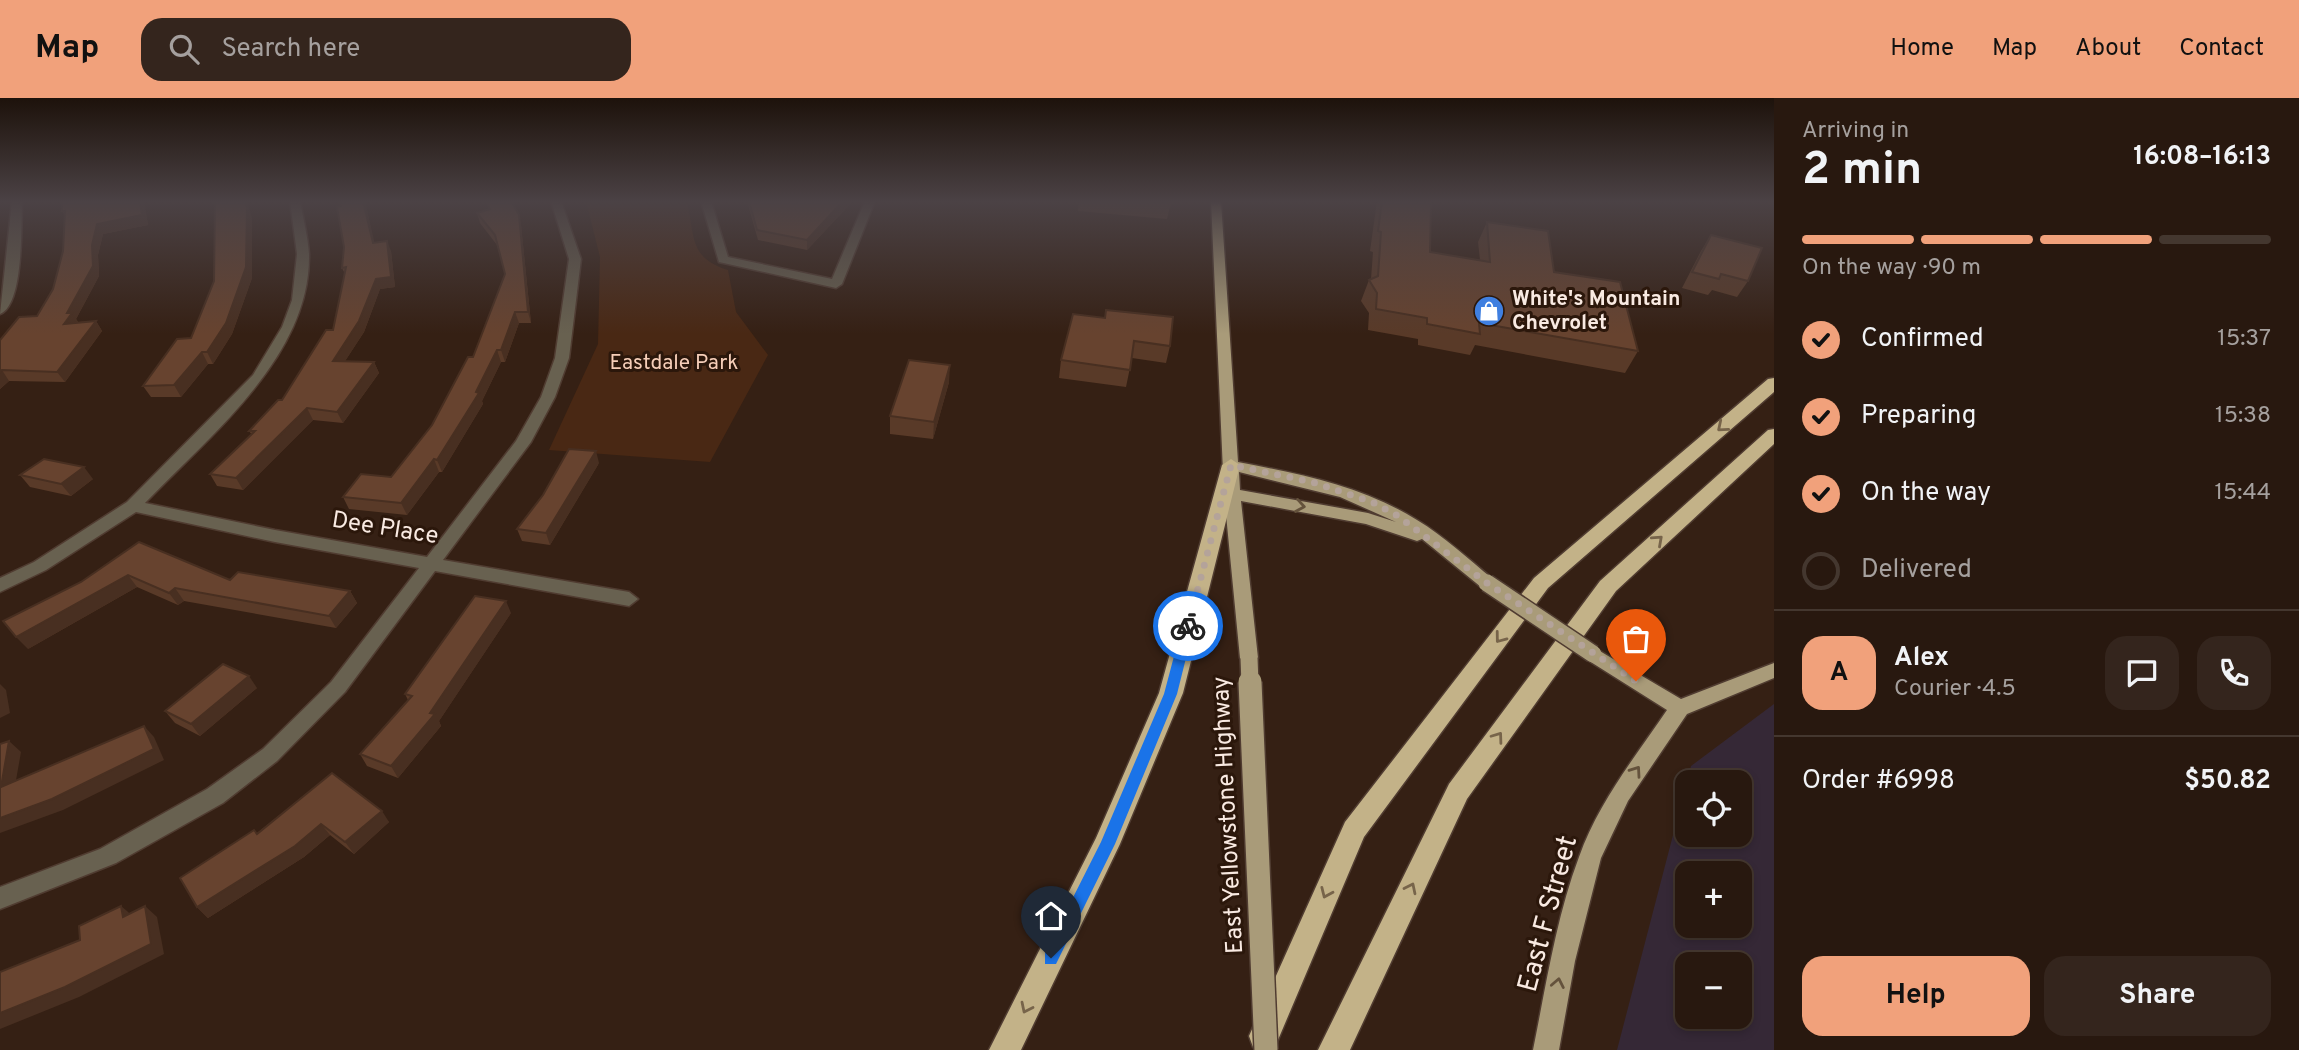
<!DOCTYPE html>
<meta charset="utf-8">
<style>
:root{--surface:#28180f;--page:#34251d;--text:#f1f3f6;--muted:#a5a09e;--line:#44372f;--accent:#f1a17b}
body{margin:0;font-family:Overpass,sans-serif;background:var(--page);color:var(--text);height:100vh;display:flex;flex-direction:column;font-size:26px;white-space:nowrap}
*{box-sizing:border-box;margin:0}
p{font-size:23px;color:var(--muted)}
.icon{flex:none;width:38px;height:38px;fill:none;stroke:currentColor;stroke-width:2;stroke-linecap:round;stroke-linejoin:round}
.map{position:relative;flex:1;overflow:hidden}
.side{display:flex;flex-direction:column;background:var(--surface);width:525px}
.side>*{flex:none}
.buttons{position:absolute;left:1675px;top:672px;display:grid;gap:14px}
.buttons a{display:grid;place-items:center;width:77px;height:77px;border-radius:14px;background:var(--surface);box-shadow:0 4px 10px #0003,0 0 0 2px var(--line);font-size:35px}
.pin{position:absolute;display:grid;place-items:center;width:60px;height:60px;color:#fff;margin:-72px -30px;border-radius:50% 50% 50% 0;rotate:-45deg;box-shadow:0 0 7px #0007}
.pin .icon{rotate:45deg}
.courier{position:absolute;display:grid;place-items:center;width:70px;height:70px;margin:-35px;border:5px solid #1a73e8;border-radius:50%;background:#fff;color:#222;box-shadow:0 2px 9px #0007}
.headline em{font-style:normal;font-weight:700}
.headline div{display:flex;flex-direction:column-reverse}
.headline{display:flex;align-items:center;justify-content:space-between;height:119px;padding:0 28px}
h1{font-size:46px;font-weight:700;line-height:52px}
.bar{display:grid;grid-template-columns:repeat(4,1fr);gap:10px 7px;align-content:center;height:84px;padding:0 28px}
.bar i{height:9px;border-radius:5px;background:var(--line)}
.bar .current{background:var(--accent)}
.bar p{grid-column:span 4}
.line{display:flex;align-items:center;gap:18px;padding:0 28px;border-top:2px solid var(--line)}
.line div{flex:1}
.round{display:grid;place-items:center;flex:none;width:74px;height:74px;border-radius:21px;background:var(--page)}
ol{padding:0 28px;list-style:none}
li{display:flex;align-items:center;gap:21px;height:77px}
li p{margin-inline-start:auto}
li .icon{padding:7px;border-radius:50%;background:var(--accent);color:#111;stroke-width:4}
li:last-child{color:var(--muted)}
li i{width:38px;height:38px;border:4px solid var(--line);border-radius:50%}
.button{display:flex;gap:14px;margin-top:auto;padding:14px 28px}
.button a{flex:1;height:80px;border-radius:21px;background:var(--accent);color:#111;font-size:28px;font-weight:700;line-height:80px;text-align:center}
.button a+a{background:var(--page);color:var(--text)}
header{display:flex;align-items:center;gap:42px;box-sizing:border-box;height:98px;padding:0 35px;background:var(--accent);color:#111}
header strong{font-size:33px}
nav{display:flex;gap:38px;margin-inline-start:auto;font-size:24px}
.search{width:490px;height:63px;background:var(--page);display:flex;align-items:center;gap:18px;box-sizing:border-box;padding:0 24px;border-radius:21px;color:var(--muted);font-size:26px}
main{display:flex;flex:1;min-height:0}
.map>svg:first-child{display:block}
.industrial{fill:#352836;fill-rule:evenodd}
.green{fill:#492814}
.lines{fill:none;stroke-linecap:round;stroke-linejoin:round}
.minor-casing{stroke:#503c31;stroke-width:3}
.major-casing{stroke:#503c31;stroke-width:3}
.highway-casing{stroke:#503c31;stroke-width:3}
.minor{fill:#686150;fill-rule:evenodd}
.major{fill:#a99b79;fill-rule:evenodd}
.highway{fill:#c3b288;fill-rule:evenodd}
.major-bridge-far1-casing{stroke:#503c31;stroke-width:20;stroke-linecap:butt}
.major-bridge-casing{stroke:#503c31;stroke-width:26;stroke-linecap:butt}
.major-bridge-far1{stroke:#a99b79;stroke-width:17}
.major-bridge{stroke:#a99b79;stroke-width:23}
.wall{fill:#593a28}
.shaded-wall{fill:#482f21}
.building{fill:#67432f;stroke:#482f21;stroke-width:2}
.oneway{stroke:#77644a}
.oneway2{stroke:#64523c}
.route{fill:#1a73e8}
.done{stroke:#b4a39a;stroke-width:7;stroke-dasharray:0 12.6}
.labels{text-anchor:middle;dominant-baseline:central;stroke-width:6;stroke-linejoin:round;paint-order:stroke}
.far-poi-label{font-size:21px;font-weight:bold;fill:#f9eae2;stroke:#2b170b;text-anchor:start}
.far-park-label{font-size:21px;fill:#f6ceb8;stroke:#2b170b}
.street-label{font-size:24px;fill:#f9eae2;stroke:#2b170b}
.near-street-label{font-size:28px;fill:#f9eae2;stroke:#2b170b}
</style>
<header>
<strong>Map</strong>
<div class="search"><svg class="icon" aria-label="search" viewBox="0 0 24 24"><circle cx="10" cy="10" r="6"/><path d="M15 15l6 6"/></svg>Search here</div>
<nav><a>Home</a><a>Map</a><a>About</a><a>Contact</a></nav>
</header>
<main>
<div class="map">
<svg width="1774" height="952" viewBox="0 0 1774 952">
<rect width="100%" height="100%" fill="#352014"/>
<path class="industrial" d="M1774,606V952H1617L1691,668ZM1687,684H1740V737H1687ZM1687,775H1740V828H1687ZM1687,866H1740V919H1687Z"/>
<path class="green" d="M586,103H687C695,139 689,160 728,172L736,214L768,257L710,364L549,352L598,246L600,159Z"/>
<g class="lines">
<g class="minor-casing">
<g id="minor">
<path d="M12,103H22C21,126 24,207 0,216Z"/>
<path d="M290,103H300C303,120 308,139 309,156C311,258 210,337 145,405L275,432L427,459L516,343L541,299L555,260L569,161L551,103H561L581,161L569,260L555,299L531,344L443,462L629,494L638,501L629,508L435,473L345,594L277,663L223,705L116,765L0,811V789L100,751L207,691L263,651L331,584L419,470L275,444L136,414L46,472L0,494V480L34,464L127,404L253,277L282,229L292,202L297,156Z"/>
<polygon points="701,103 711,103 728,159 832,181 865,103 875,103 842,186 836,190 719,164"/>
</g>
</g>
<g class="major-casing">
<g id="major">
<path d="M1211,103H1221L1238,364C1300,376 1363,388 1417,422C1444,438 1468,461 1493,481L1496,485L1493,489H1481L1422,441L1417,443L1366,426L1241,403L1258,560L1256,565H1242L1240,560L1224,396ZM1239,374L1340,399L1396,424L1368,415L1240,392Z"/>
<path d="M1593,549L1681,601L1774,565V580L1687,616L1628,703L1601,760L1575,863L1559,952H1533C1546,888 1556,820 1579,759C1598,705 1635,659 1667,612L1586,561L1584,556L1586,551Z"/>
</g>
</g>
<g class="highway-casing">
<g id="highway">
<polygon points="1774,280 1774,294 1548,490 1364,739 1275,949 1267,952 1253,949 1249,938 1345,724 1534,480 1768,281"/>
<polygon points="1774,331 1774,346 1616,493 1467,701 1350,952 1318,952 1449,686 1600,483 1768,332"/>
<polygon points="1231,361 1240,367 1183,595 1120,746 1021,952 989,952 1096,740 1159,595 1222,367"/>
</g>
</g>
<use href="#minor" class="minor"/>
<use href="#major" class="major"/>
<use href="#highway" class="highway"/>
<g class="major-bridge-far1-casing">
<g id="major-bridge-far1">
<polyline points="1487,485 1593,556"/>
<polyline points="1249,560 1250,586"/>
</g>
</g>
<g class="major-bridge-casing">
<polyline id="major-bridge" points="1250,584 1266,952"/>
</g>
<use href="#major-bridge-far1" class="major-bridge-far1"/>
<use href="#major-bridge" class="major-bridge"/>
</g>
<g class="wall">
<polygon points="62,103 144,103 148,127 103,136 98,157 99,178 76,221 78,224 96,223 102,233 65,284 9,283 0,291 0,242 37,218 53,191 63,153 65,117 62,113"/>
<polygon points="365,103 374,145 391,153 395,189 380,191 364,234 345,263 374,264 379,275 343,325 313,322 243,392 217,388 210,376 252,337 249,333 282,302 333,232 345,176 342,170"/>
<polygon points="486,103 511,103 521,127 531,225 519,225 505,264 501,264 482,303 483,306 442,374 439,374 407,417 349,411 343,399 391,379 432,327 473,259 505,176 497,147 480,125 477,115 489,112"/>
<polygon points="747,103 853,103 807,152 758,142"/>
<polygon points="1079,103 1171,103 1171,105 1167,121 1078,113"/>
<polygon points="1377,103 1431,103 1430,154 1480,162 1478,144 1487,124 1554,174 1638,253 1625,275 1475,247 1470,257 1418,247 1418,241 1368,232 1369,215 1361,203 1369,182 1371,181 1373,154 1370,153"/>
<polygon points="252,120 252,180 232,236 213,266 208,266 181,299 151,299 143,288 191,240 214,183"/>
<polygon points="1711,137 1748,183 1737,199 1712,192 1708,197 1682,190 1701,153"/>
<polygon points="1073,216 1170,248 1166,265 1132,260 1126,289 1059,280 1061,262"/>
<polygon points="949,284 933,341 890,336 890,318"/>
<polygon points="599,365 550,447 522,443 517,431"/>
<polygon points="20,377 93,381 71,398 30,389"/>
<polygon points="139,444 230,482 350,493 357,505 336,530 184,503 178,507 137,489 28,551 81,484"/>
<polygon points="511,515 439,623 441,628 398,680 367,668 360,656 408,602 405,596"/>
<polygon points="257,590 200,638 175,625 165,613"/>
<polygon points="332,675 389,724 354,756 330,737 304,759 208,820 197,809 257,735"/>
</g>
<g class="shaded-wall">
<polygon points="140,103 144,103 148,127 103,136 98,157 99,178 76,221 79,225 64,226 92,147 97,126"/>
<polygon points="245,103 247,103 252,120 252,180 232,236 213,266 207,254"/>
<polygon points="363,103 365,103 377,156 373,145"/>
<polygon points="843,103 853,103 807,152 807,142"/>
<polygon points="519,117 521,127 531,225 528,214"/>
<polygon points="387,143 391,153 395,189 380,191 364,234 338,274 333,263"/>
<polygon points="515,214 519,225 505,264 501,252"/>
<polygon points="96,223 102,233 65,284 57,274"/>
<polygon points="497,252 501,264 482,303 483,306 442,374 437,362 476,294"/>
<polygon points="202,254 208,266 181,299 174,287"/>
<polygon points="374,264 379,275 343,325 337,314"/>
<polygon points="950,267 949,284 933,341 934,324"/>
<polygon points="2,272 9,283 0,291 0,274"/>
<polygon points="307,310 313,322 243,392 236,380"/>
<polygon points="596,353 599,365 550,447 546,435"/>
<polygon points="434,361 439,374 407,417 401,405"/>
<polygon points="84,369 93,381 71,398 61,386"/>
<polygon points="128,477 137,489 28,551 16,539"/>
<polygon points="175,490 184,503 178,507 169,495"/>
<polygon points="350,493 357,505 336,530 329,518"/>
<polygon points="506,503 511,515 439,623 441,628 398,680 391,668 430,615"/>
<polygon points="249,578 257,590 200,638 191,626"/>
<polygon points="0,586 6,592 10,615 0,620"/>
<polygon points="144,628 154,639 164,662 63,712 0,735 0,720"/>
<polygon points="9,643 21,654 13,699 1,689"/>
<polygon points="382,713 389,724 354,756 345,744"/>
<polygon points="321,726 330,737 304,759 208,820 197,809"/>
<polygon points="121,808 134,819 123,819"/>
<polygon points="145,808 157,819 164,856 79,899 0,931 0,915"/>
</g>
<g class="building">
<polygon points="62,103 140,103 142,117 97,126 92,147 93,168 67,215 72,215 64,226 96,223 57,274 2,272 0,274 0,242 19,219 37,218 53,191 63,153 65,113 62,113"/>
<polygon points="215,103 245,103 247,110 246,169 226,225 207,254 202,254 174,287 143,288 177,241 191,240 214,183"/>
<polygon points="340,103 363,103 373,145 387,143 391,179 376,181 359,223 333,263 374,264 337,314 307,310 236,380 210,376 255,333 249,333 278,302 282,302 326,232 333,232 346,169 342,170 344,149 337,109 341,108"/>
<polygon points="487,103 511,103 519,117 528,214 515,214 501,252 497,252 476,294 479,295 437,362 434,361 401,405 343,399 361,376 391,379 432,327 468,259 473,259 505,176 495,137 477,115 490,111"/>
<polygon points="749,103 843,103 807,142 757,132"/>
<polygon points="1143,103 1171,103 1171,105"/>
<polygon points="1382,103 1431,103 1430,154 1490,164 1487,124 1548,133 1554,174 1620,184 1638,253 1479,225 1480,236 1427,226 1427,220 1376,211 1377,195 1369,182 1378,178 1381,134 1378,133"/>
<polygon points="1711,137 1762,150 1748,183 1721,176 1719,181 1692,174"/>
<polygon points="1106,212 1173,219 1170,248 1134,243 1130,272 1061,262 1073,216 1105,220"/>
<polygon points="909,262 950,267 934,324 890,318"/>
<polygon points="569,351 596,353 546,435 517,431 543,397"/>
<polygon points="44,361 84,369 61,386 20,377"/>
<polygon points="139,444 230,482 238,474 350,493 329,518 175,490 169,495 128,477 16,539 3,523 81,484"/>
<polygon points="475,498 506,503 430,615 435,616 391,668 360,656 412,598 405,596"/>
<polygon points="223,566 249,578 191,626 165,613"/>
<polygon points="144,628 154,651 52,701 0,720 0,646 9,643 1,689"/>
<polygon points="332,675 382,713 345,744 321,726 295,748 197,809 180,780 254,732 257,736"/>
<polygon points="121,808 123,819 145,808 151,846 65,889 0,915 0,874 80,842 79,828"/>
</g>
<defs><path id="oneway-chevron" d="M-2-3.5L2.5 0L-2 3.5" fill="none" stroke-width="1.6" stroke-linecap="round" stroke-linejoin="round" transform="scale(1.75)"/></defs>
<g class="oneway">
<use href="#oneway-chevron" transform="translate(1722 329) rotate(140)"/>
<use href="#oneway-chevron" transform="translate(1658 442) rotate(-42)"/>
<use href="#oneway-chevron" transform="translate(1500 540) rotate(127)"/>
<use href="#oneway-chevron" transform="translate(1498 639) rotate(-54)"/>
<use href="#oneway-chevron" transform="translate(1411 790) rotate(-64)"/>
<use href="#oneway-chevron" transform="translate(1326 795) rotate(114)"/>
<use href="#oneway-chevron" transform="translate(1026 910) rotate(116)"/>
</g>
<g class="oneway2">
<use href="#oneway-chevron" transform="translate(1300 408) rotate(10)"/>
<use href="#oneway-chevron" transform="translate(1636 673) rotate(-55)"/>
<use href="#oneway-chevron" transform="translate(1558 885) rotate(-79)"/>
</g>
<linearGradient id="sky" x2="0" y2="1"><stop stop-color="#1d120b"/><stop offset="0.44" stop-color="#4b4245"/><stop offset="1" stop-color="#4b4245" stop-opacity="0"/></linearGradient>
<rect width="1774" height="236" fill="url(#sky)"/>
<polygon class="route" points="1188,523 1194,528 1177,596 1115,746 1056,866 1045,866 1045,855 1101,744 1164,596 1182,528"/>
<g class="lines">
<polyline class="done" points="1188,528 1231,367 1312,384 1372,404 1398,418 1487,485 1636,583"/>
</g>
<defs>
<g id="shop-disc" transform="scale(1.575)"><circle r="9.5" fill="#3f7fe0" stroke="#2b170b"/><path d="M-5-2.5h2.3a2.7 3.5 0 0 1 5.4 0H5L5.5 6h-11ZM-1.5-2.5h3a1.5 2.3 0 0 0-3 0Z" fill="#fff"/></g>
</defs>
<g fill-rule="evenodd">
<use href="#shop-disc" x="1489" y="213"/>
</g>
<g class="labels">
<g class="far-poi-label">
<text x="1512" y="201">White's Mountain<tspan x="1512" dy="24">Chevrolet</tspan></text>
</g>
<g class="far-park-label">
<text x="674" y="265">Eastdale Park</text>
</g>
<g class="street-label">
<text transform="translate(385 431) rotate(9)">Dee Place</text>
<text transform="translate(1229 717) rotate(-93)">East Yellowstone Highway</text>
</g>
<g class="near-street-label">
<text transform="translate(1549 816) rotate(-75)">East F Street</text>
</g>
</g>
</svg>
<div class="buttons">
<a><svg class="icon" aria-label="locate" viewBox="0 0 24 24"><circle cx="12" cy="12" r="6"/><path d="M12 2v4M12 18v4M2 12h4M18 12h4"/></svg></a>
<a>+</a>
<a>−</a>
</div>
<div class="pin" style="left:1636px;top:583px;background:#ea580c"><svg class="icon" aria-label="bag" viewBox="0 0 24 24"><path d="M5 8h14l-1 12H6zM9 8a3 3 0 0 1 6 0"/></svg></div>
<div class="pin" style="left:1051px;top:860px;background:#1f2937"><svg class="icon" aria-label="home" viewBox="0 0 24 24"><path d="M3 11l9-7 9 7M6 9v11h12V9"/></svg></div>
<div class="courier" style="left:1188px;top:528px"><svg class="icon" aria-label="bike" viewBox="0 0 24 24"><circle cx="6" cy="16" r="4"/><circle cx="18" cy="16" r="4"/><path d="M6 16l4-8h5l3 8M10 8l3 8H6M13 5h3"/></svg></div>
</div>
<section class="side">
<div class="headline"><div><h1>2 min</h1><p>Arriving in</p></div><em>16:08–16:13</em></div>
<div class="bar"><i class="current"></i><i class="current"></i><i class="current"></i><i></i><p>On the way · 90 m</p></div>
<ol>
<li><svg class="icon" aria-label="check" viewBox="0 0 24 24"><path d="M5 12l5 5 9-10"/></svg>Confirmed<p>15:37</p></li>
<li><svg class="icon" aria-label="check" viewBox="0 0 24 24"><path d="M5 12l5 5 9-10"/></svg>Preparing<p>15:38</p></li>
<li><svg class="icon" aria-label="check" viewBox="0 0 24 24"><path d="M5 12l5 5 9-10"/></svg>On the way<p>15:44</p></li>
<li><i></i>Delivered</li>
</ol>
<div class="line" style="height:126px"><b class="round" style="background:var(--accent);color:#111">A</b><div><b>Alex</b><p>Courier · 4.5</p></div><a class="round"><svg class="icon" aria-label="chat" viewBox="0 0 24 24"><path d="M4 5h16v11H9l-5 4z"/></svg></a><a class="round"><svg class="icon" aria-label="phone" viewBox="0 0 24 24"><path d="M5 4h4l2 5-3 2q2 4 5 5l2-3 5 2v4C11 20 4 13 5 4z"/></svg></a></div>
<div class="line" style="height:91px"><div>Order #6998</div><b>$50.82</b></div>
<div class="button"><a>Help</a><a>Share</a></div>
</section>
</main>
